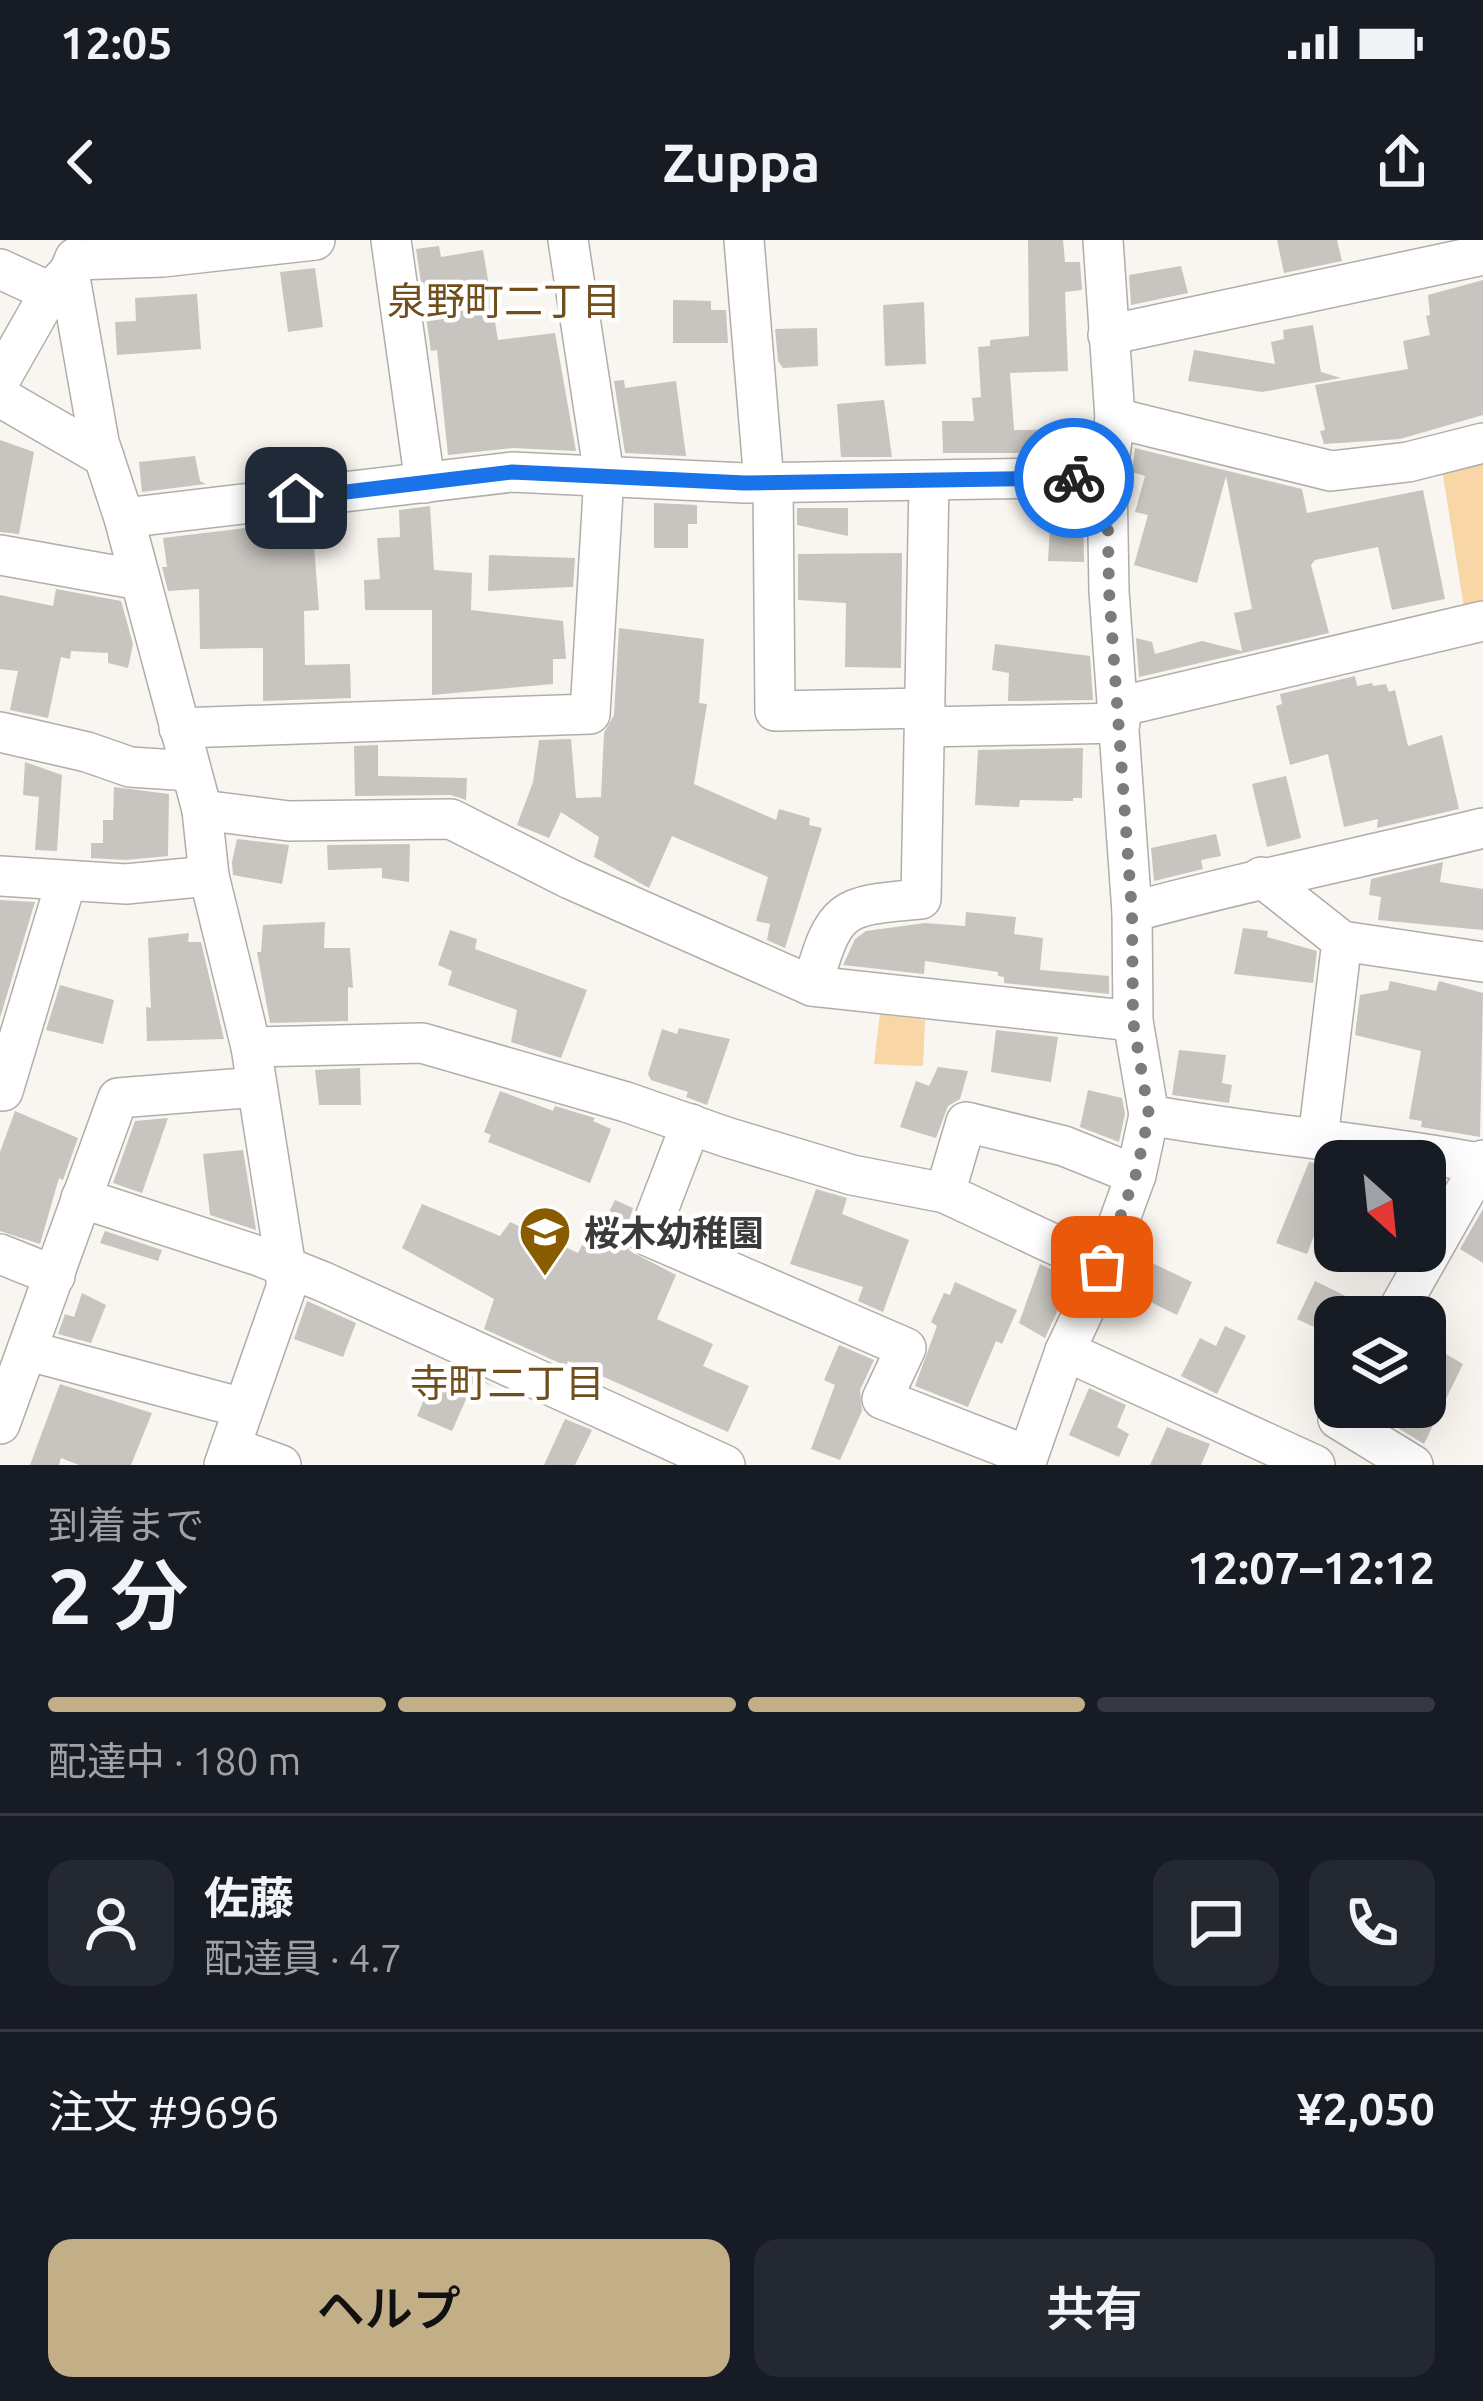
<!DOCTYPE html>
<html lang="ja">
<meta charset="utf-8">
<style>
:root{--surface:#171b24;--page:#242831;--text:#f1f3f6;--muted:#9ea1a6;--line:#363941;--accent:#c3af87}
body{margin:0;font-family:Ubuntu,"Noto Sans JP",sans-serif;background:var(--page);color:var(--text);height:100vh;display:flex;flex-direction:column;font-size:45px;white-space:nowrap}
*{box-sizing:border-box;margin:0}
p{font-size:39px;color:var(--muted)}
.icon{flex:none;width:66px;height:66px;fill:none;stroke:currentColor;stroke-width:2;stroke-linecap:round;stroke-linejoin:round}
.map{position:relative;height:1225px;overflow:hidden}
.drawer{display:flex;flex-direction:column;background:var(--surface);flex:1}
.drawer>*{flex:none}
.needle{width:78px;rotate:153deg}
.controls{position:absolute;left:1314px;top:900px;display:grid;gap:24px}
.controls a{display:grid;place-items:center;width:132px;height:132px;border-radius:24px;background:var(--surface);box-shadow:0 12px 48px #0002;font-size:60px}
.pin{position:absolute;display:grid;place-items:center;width:102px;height:102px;color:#fff;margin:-51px;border-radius:24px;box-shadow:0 6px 18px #0006}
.courier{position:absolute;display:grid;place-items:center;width:120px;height:120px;margin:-60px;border:9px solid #1a73e8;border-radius:50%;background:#fff;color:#222;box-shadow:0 3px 15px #0007}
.headline em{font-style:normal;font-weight:600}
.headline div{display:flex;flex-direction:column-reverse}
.headline{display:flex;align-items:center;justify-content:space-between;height:204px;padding:0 48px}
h1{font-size:78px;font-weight:600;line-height:90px}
.bar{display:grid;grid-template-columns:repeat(4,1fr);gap:18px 12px;align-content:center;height:144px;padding:0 48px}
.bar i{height:15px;border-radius:9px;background:var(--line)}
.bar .active{background:var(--accent)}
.bar p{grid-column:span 4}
.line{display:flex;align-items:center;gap:30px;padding:0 48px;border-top:3px solid var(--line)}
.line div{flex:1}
.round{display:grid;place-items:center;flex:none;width:126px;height:126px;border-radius:24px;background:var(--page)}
.cta{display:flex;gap:24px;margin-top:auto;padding:24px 48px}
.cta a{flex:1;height:138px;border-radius:24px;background:var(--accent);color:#111;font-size:48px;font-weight:600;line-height:138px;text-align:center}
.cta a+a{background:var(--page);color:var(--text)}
.status{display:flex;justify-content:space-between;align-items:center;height:84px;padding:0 60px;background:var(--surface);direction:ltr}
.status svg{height:33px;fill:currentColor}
header{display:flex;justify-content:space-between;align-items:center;height:156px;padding:0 48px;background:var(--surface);font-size:54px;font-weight:600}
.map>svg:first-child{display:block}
.green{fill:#f8d6a6}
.building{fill:#c8c4bf}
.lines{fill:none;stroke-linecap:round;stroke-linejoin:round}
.minor-casing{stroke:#b1aea9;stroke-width:42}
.minor{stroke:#fff;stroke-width:39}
.done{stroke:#7e7c79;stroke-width:12;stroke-dasharray:0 21.6}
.route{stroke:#1a73e8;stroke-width:15}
.labels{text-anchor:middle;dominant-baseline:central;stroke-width:9;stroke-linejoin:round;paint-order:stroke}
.poi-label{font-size:36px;font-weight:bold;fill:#3c3b39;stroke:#fff;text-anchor:start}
.neighbourhood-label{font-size:39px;fill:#704f1c;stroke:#fff}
</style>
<div class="status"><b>12:05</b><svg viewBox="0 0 49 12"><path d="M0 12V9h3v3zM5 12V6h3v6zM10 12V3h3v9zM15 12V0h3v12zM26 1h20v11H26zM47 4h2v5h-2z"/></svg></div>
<header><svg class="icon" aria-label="back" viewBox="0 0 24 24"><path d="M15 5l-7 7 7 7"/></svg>Zuppa<svg class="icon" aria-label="share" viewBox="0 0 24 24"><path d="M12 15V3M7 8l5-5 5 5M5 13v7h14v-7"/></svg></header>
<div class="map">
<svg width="1483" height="1225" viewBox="0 0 1483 1225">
<rect width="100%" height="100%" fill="#f9f5f0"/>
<g class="green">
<polygon points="1483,222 1483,371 1465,374 1442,229"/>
<polygon points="880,774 925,780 923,826 874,824"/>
</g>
<g class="building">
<polygon points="1028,0 1063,0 1065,22 1080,22 1082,50 1065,52 1068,131 1010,133 1014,190 1089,189 1086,213 943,213 942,181 974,181 972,158 981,157 978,107 990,106 990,100 1029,96"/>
<polygon points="1277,0 1337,0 1342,21 1284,33"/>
<polygon points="439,6 441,17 483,10 498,100 555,93 576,211 513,208 448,215 437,110 431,111 416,9"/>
<polygon points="1181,26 1188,53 1131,65 1129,35"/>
<polygon points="315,28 323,87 288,92 280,32"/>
<polygon points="1483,40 1483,175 1400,199 1324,204 1320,191 1325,190 1315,145 1408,129 1403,101 1430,95 1426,76 1430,75 1428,55"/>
<polygon points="197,54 201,109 117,115 115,82 136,81 135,58"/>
<polygon points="673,60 711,61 711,70 726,70 728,103 673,103"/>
<polygon points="924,62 926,124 885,126 883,65"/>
<polygon points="1313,85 1321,132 1341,138 1262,152 1188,141 1194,110 1275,124 1271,102 1284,99 1283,90"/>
<polygon points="817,88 818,126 783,128 778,121 775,89"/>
<polygon points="624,140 625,148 676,141 686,216 625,213 614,141"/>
<polygon points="884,160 892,217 841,217 837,164"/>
<polygon points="0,200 34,212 19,294 0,292"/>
<polygon points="1135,208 1302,249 1307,273 1423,250 1445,359 1392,370 1378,307 1315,320 1311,325 1329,393 1139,437 1136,398 1152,402 1155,414 1202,401 1242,411 1234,373 1252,369 1226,236 1197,343 1134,325 1148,275 1135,272 1145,236 1132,232"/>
<polygon points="195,216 200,241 206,244 142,252 139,222"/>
<polygon points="1083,261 1084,322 1048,321 1051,268 1046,268 1047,262"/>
<polygon points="654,263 697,265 697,284 688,284 688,308 654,308"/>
<polygon points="430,266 434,330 472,333 471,370 563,381 566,419 553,419 553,444 432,455 432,370 365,370 364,340 380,339 377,298 400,297 399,270"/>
<polygon points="797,268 848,268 848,296 797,285"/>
<polygon points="312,280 319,370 304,371 305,425 350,424 351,458 263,461 263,408 200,409 199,349 168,351 162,327 167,327 163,298"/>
<polygon points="902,313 901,428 845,427 846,363 798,360 798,314"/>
<polygon points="489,315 575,318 573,347 488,351"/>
<polygon points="56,349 121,361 133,404 128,428 108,423 108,413 71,411 70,419 61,417 48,478 10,470 18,431 0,429 0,355 53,366"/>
<polygon points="619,388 704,399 699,463 707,464 694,544 776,580 779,569 810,578 809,585 822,588 785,708 767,700 770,684 756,681 768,637 672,596 649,648 594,617 599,597 561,572 549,598 517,585 533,542 539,500 571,499 576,558 601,557 604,493 614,475"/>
<polygon points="995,404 1090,416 1093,460 1008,461 1009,433 992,430"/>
<polygon points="1355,436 1357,446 1372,443 1373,446 1386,444 1389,452 1395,450 1408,506 1442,495 1459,569 1377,588 1378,579 1344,587 1328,514 1290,525 1276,466 1282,464 1280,454"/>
<polygon points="378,505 378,536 467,538 466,560 451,555 355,556 354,506"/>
<polygon points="1083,508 1082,558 1073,558 1073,561 1020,560 1019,567 975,565 978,510"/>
<polygon points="25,522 62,535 57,611 35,610 39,557 23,555"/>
<polygon points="1286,536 1301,598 1267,607 1252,544"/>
<polygon points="114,547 169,554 168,616 126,620 91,618 91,603 103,603 103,580 113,580"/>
<polygon points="1216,594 1221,616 1201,620 1203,629 1154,641 1151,608"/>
<polygon points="237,599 289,605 282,644 233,635 232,622"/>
<polygon points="410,604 409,642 382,638 382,628 328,630 327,605"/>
<polygon points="1443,622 1440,642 1483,649 1483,690 1378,680 1381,657 1369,655 1371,639"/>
<polygon points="0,660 35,662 0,778"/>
<polygon points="966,672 1016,677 1014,694 1043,698 1040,730 1109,736 1109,754 1004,743 1004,737 998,736 998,732 925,721 924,734 843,725 855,699 866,691 925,683 965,686"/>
<polygon points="325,682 324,708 350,708 353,748 348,747 348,781 270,783 257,712 261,712 263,685"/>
<polygon points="1243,688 1268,691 1267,697 1317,711 1313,743 1234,734"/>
<polygon points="450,690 477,699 475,709 587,750 561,818 511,802 517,770 448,745 452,731 438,725"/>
<polygon points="189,693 188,702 201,702 224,799 147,801 146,767 151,768 148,698"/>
<polygon points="1390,741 1436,751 1439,741 1483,753 1480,897 1421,887 1422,881 1409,879 1421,811 1355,795 1360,755 1388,750"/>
<polygon points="60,745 114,760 103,804 46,790"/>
<polygon points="679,788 730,799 707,865 686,857 688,852 651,840 648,834 662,789 677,794"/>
<polygon points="996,790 1058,797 1051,842 991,832"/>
<polygon points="1179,810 1226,815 1222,843 1232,845 1229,863 1172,855"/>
<polygon points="938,827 968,831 960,859 948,866 936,898 900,887 916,841 929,846"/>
<polygon points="360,828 361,865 319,865 315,830"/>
<polygon points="1088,850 1122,858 1125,874 1119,902 1080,887"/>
<polygon points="500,851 553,871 555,866 595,878 593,881 611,889 590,943 488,902 491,895 484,892"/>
<polygon points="15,871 78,898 63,940 59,938 40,1004 0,991 0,912"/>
<polygon points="168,878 142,953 113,943 135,881"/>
<polygon points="243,910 256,990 210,975 203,914"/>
<polygon points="1309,922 1335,926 1335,941 1307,1014 1276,1003"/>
<polygon points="816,949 847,958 842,974 909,1000 883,1072 858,1061 863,1047 790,1024"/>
<polygon points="615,960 633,968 624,998 630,1011 676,1035 657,1079 713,1104 703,1126 749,1146 728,1192 568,1121 566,1126 484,1089 494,1059 402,1008 422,964 500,996 510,982 578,1013 589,992 597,996"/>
<polygon points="1483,969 1483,1023 1460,1009"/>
<polygon points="105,991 162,1010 158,1021 100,1003"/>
<polygon points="1133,1014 1192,1042 1177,1075 1120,1047"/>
<polygon points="1040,1024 1072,1039 1045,1098 1019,1083"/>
<polygon points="1315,1041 1372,1069 1370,1077 1335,1077 1335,1097 1297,1079"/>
<polygon points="955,1042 1017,1070 1002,1104 996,1101 968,1167 915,1146 937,1086 931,1082 944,1053 950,1055"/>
<polygon points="82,1053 106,1065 91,1103 58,1094 65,1074 74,1077"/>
<polygon points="307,1061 356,1083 343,1117 294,1099"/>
<polygon points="1225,1086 1246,1096 1217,1154 1181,1136 1200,1098 1216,1106"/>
<polygon points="1425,1102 1463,1124 1424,1204 1388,1182 1396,1167 1425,1167"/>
<polygon points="839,1105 874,1120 860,1150 862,1171 840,1220 811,1209 835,1145 824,1140"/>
<polygon points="448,1125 496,1147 475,1139 452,1191 417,1176 430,1146 438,1149"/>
<polygon points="60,1144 152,1173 131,1225 79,1225 61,1218 59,1225 30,1225"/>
<polygon points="1089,1148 1126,1165 1117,1187 1129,1194 1119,1217 1069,1195"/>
<polygon points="565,1179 592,1190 575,1225 544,1225"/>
<polygon points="1167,1187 1210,1204 1201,1225 1150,1225"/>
</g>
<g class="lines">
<g class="minor-casing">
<g id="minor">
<polyline points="391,0 425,243"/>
<polyline points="744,0 764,243"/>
<polyline points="75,20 163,17 315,0"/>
<polyline points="0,29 50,52"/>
<polyline points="69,32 99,202 124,278 202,570 209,636 251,807 286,1028 286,1048 224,1225"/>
<polyline points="1108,95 1483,15"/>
<polyline points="0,140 50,52 69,32 75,18"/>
<polyline points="0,157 104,217"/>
<polyline points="1115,178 1331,231 1408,222 1483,203"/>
<polyline points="773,243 775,471 925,468"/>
<polyline points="124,278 512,232 745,243 1107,237"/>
<polyline points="0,315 140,340"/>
<polyline points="1118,467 1483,381"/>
<polyline points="925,487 1120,483"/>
<polyline points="179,488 590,474 604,235 568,0"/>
<polyline points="0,492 87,512 130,527 191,531"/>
<polyline points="202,570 289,581 451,579 570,639 812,746 1133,781"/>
<polyline points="0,636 126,644 209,636"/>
<polyline points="1261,637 1342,701 1483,722"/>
<path d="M1132,672C1248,640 1366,617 1483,588"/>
<path d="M812,746C835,666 840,666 921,659L929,243"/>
<polyline points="251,807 422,803 626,862 726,897 852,935 945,953 1102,1027"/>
<polyline points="0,849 3,851 66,642"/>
<path d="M1149,875C1258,895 1369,902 1478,923"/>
<polyline points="691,884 648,996 906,1108 882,1159 1028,1216"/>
<polyline points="1318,899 1342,701"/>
<polyline points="945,953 966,882 1064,906 1136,935"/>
<polyline points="81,958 259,1016 324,1042 725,1225"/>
<polyline points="0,1014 55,1036"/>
<polyline points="1394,1077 1483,920"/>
<polyline points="29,1111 243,1168"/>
<polyline points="1065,1111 1315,1225"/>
<polyline points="1345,1167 1338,1179 1413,1225"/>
<polyline points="0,1184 118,858 257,847"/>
<polyline points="231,1207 281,1225"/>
<polyline points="1025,1225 1065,1111 1095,1047 1136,935 1149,875 1133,781 1132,672 1109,351 1107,237 1115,178 1103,0"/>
</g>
</g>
<use href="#minor" class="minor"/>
</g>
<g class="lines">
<polyline class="done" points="1074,238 1107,237 1109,351 1132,673 1133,781 1149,875 1136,934 1102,1027"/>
<polyline class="route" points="296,258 512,232 745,243 1074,238"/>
</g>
<defs>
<g id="school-pin" transform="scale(2.7)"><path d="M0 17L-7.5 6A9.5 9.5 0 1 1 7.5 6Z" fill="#8a5c00" stroke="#fff"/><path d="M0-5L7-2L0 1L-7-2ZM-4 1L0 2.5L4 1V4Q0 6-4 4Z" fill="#fff"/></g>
</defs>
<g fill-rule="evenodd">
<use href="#school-pin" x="545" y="992"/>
</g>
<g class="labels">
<g class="poi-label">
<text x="584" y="992">桜木幼稚園</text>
</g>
<g class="neighbourhood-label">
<text x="504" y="60">泉野町二丁目</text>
<text x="507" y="1142">寺町二丁目</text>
</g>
</g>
</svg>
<div class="controls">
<a><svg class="needle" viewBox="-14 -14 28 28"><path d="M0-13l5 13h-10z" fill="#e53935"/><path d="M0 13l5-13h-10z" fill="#9ea1a6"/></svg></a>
<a><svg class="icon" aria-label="layers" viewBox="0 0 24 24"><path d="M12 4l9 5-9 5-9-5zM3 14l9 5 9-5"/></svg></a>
</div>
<div class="pin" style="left:1102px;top:1027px;background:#ea580c"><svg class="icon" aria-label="bag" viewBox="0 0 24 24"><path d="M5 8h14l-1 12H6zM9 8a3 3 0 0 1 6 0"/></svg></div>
<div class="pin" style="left:296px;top:258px;background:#1f2937"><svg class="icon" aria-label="home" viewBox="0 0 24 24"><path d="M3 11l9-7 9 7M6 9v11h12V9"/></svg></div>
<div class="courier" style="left:1074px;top:238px"><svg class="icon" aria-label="bike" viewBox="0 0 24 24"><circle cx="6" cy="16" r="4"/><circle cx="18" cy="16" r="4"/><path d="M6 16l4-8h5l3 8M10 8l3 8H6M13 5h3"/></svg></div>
</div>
<section class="drawer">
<div class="headline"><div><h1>2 分</h1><p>到着まで</p></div><em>12:07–12:12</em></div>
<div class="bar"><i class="active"></i><i class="active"></i><i class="active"></i><i></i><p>配達中 · 180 m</p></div>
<div class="line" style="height:216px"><a class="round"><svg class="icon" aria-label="person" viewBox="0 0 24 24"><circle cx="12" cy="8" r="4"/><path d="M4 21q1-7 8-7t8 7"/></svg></a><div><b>佐藤</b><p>配達員 · 4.7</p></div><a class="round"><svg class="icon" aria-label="chat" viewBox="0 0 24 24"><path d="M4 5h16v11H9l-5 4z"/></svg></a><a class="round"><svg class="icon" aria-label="phone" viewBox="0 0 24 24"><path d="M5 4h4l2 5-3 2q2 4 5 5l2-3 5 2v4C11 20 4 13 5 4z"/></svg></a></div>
<div class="line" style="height:156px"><div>注文 #9696</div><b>¥2,050</b></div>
<div class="cta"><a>ヘルプ</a><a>共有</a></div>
</section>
